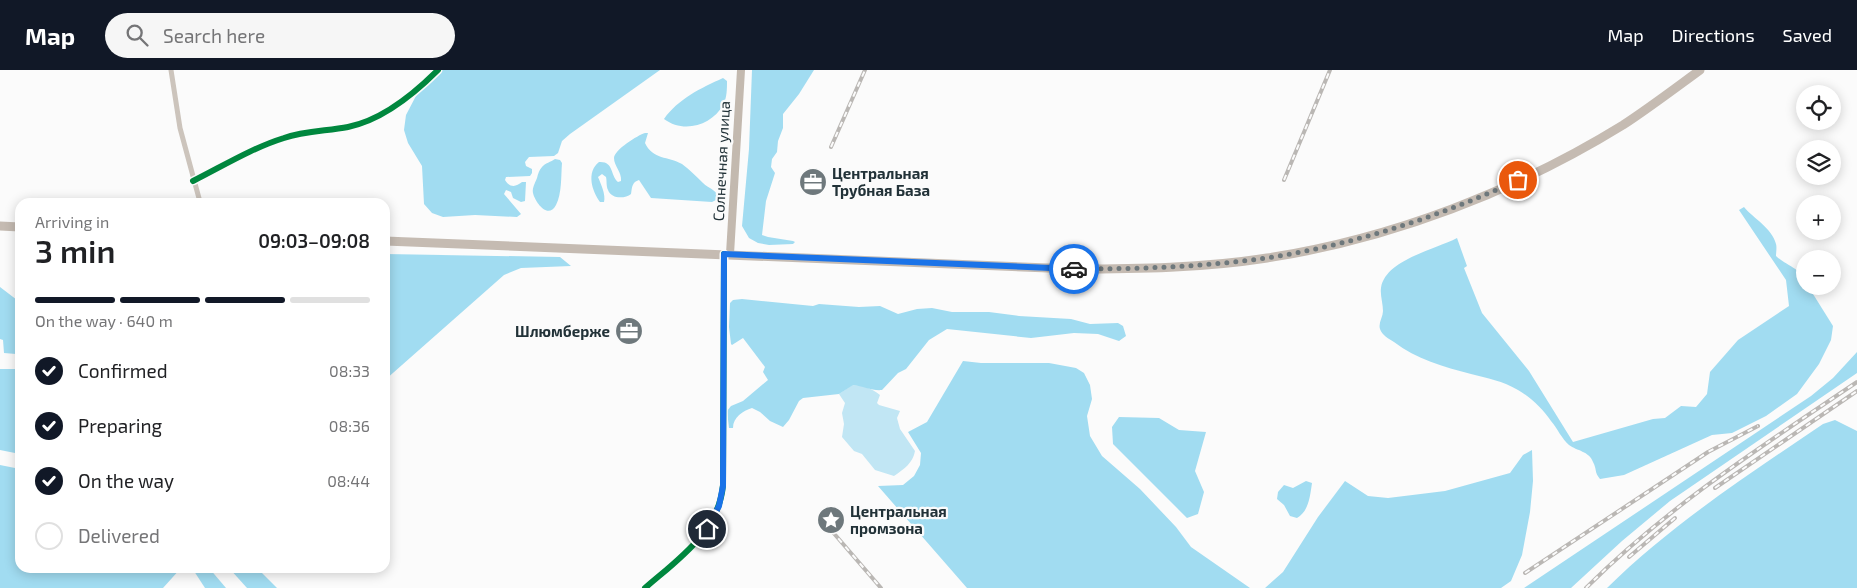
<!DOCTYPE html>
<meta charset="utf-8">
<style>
:root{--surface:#fff;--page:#f6f6f6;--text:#202124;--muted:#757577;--line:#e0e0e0;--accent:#111827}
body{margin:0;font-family:"Exo 2",sans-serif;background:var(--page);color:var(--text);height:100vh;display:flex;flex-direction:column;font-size:19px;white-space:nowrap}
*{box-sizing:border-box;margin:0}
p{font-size:16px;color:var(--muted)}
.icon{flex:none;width:28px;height:28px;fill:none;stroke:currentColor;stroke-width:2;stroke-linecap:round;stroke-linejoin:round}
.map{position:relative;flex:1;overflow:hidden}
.details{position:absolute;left:15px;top:128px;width:375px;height:375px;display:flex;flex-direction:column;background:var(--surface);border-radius:15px;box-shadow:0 2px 12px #0003}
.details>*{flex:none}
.controls{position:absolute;left:1796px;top:15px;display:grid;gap:10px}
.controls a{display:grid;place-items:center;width:45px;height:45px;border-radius:50%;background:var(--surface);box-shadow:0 2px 12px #0003;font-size:25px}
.pin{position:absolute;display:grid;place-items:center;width:42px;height:42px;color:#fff;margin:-21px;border:2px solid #fff;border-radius:50%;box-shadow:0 1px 5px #0007}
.courier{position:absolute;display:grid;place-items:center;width:50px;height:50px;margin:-25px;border:4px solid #1a73e8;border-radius:50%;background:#fff;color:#222;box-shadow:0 1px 6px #0007}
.overview em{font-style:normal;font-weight:600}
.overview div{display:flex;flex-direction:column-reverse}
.overview{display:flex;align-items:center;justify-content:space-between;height:85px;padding:0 20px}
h1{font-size:32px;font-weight:600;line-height:38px}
.bar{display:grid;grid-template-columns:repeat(4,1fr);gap:8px 5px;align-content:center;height:60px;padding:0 20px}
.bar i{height:6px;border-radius:4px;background:var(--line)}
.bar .selected{background:var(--accent)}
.bar p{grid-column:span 4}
ol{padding:0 20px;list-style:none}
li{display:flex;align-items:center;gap:15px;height:55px}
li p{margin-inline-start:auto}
li .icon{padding:5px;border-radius:50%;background:var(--accent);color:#fff;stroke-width:4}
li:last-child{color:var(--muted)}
li i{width:28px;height:28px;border:2px solid var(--line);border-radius:50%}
header{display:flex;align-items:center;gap:30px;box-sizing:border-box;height:70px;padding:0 25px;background:var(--accent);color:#fff}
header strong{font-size:24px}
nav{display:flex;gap:28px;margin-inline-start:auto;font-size:18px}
.search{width:350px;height:45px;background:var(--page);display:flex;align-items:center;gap:12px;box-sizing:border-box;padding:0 18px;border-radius:28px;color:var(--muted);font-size:19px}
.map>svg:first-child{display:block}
.green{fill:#c1e6f4}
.forest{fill:#a1dcf1}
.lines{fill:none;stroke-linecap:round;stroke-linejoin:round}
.street{stroke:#ccc4bc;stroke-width:5}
.secondary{stroke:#c3b9af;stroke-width:8}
.primary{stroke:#c5bbb2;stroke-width:9}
.rail-casing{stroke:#bab7b4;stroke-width:4}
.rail{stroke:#fbfbfb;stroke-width:2;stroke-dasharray:5.5;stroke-linecap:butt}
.cycleway-casing{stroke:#fbfbfb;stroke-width:9}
.cycleway{stroke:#00873e;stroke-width:6}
.done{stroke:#6e787c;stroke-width:5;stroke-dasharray:0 9}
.route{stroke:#1a73e8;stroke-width:6}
.labels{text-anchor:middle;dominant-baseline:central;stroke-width:4.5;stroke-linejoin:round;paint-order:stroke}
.street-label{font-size:15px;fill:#223238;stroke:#fbfbfb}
.poi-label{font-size:15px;font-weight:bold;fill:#223238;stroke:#fbfbfb;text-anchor:start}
</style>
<header>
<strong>Map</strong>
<div class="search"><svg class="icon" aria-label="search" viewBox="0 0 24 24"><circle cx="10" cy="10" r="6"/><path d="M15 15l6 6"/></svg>Search here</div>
<nav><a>Map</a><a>Directions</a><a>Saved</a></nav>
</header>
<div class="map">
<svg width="1857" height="518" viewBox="0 0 1857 518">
<rect width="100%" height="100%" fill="#fbfbfb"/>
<path class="green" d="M852,315C863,315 871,318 880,325L877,333L879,335L900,341L897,348L900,359L915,381C913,393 904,399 894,406L875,400L862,384L854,381L842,367L844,354L842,343L845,333L839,324Z"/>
<g class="forest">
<path d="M442,0H660L570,64L562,71L558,83L554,86L529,87L525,92L526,96L532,99V103L530,106L506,107L505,110C510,118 516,117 522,112H526L525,131L521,132L513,128L511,122L506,120L504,124L521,144L517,147L475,145L443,147L432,143L424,134L422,96L408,73L404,60L406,45L418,22Z"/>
<polygon points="752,0 814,0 799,24 783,44 783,58 778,71 777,82 772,89 771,97 775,103 766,131 762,165 768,167 793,171 795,172 793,174 769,175 758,173 749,168 742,156 749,79"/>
<path d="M723,8L727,11C727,19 727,28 723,35C712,55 684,64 664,49C678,29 701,18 723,8Z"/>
<path d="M645,63H648L645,73C653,90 668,86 682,94C690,100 696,106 703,113C708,118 715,119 718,126L716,130L712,132L651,128L639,110C632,112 632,117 631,124C625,129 611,129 608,120C606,116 607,111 606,107L602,104L598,107C601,114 606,125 604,132H600C592,121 586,102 599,92C614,91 610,105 618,112L621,111C622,102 614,96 614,88C614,80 638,65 645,63Z"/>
<path d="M555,89L560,90L562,93C561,105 562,124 556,135C548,150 535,132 533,123C532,118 535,113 537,108C538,104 539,100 542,97C545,93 551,92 555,89Z"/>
<path d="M1744,137C1754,149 1772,158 1776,174C1777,177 1776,183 1776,186C1786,196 1805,199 1805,216H1808L1833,256L1831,270L1819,294L1797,324L1766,346L1732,363L1712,365L1624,405L1600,409C1594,402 1597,399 1593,392C1589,381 1577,381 1569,375C1562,369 1557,358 1551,351C1543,339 1530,327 1518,320C1503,311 1487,308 1471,304C1444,297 1416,289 1394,272C1389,269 1382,265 1380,259C1378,253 1383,247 1383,241C1383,234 1380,225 1381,218C1385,190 1434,180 1457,168L1467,196L1464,198L1482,243L1529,301L1573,372L1653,349L1665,348L1681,336L1696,337L1707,324L1710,302L1738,270L1789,236L1786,210L1739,140Z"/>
<polygon points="385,184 560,187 571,196 521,198 504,205 385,310"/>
<polygon points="0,217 17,230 16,284 4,283 3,270 0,269"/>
<path d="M742,229L813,236L819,234L859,237L880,236L898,244L917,239L932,238L952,242H989L1019,246L1071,249L1090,254L1118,253L1123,256L1126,266L1119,271L1098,264L1074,263L1031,268L947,259L929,270L906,299L898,303L882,320C872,321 863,316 853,315L839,324L803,328L799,331L789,350L783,357L770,351L760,342L752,338C743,341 733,347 733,358H729L727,341L731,336L743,331L768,310L763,302L765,297L743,268L732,275L731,274L729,257L730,233L733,230Z"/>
<polygon points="1857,282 1857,303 1670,431 1622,471 1571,518 1524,518 1811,326 1833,308"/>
<polygon points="963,291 981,293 1049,293 1076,298 1084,303 1090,315 1092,329 1087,346 1090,366 1102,386 1140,419 1176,457 1191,477 1250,518 967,518 878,416 903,415 914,406 920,395 921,383 908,362 927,352"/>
<polygon points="0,299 20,299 20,384 0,380"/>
<polygon points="1119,347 1159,348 1179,360 1206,362 1195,401 1204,422 1198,444 1187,448 1113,374 1112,357"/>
<path d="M1835,350L1857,361V518H1607C1672,454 1748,405 1823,354Z"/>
<polygon points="1532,380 1533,411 1530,442 1522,485 1511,511 1501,518 1265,518 1283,502 1318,447 1345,411 1368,426 1388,428 1445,421 1510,403 1523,385"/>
<polygon points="0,395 20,399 20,498 181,498 163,518 0,518"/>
<path d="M1306,411L1312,413C1310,426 1309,441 1297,448L1290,446L1284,435L1277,429L1278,422L1284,415L1293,418Z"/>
<polygon points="192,498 209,498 226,518 205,518"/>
<polygon points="229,498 257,498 277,518 247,518"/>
</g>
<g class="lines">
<g class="street">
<polyline points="171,0 180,58 200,132"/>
<path d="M193,111C223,96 252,78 284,68C304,61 327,61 348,57C383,50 414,24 438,0"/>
<path d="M645,518C677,490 719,462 723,415L724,184"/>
</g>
<polyline class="secondary" points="730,184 741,0"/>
<g class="primary">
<polyline points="0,156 20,157"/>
<path d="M385,171L1074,199C1138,199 1203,198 1267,188C1391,169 1516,121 1623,55C1649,38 1674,19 1700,0"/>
</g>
<g class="rail-casing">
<g id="rail">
<polyline points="831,77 865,0"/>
<polyline points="1284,110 1330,0"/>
<polyline points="1715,418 1857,321"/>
<polyline points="831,460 881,518"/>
<polyline points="1629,487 1675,448"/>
<polyline points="1525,503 1708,382 1758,356"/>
<path d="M1586,518C1667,437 1762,376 1857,312"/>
</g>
</g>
<use href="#rail" class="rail"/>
<g class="cycleway-casing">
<g id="cycleway">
<path d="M193,111C223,96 252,78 284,68C304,61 327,61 348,57C383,50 414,24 438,0"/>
<path d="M645,518C677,490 719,462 723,415L724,184"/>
</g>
</g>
<use href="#cycleway" class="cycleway"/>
</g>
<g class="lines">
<path class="done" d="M1074,199C1138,199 1203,197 1266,188C1353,175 1439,147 1518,110"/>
<polyline class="route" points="707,459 719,436 723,416 724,184 1074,199"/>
</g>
<defs>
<g id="office-disc" transform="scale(1.4375)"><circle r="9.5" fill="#6e787c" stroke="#fbfbfb"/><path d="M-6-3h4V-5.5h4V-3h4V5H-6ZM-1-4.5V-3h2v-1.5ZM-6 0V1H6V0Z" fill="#fff"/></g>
<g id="sight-disc" transform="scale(1.4375)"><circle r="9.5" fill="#6e787c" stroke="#fbfbfb"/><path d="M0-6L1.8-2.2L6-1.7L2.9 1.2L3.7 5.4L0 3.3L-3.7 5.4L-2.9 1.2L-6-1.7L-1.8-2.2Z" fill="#fff"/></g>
</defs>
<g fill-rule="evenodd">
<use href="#office-disc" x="813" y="112"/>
<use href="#office-disc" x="629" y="261"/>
<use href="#sight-disc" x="831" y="450"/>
</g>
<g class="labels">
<g class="street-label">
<text transform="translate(721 91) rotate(-87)">Солнечная улица</text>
</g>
<g class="poi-label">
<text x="832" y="103">Центральная<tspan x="832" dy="17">Трубная База</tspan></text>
<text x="610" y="261" text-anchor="end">Шлюмберже</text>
<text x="850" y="441">Центральная<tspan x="850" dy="17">промзона</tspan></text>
</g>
</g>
</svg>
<div class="controls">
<a><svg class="icon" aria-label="locate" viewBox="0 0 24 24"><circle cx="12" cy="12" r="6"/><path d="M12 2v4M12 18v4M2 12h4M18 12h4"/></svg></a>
<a><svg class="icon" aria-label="layers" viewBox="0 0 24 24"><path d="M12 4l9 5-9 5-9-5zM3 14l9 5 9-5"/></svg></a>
<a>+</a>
<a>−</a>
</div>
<div class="pin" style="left:1518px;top:110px;background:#ea580c"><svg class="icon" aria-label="bag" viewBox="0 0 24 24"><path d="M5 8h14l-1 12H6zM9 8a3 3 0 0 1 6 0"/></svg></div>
<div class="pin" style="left:707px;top:459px;background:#1f2937"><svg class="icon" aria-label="home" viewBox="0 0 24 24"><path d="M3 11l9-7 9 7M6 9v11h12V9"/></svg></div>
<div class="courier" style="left:1074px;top:199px"><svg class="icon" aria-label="car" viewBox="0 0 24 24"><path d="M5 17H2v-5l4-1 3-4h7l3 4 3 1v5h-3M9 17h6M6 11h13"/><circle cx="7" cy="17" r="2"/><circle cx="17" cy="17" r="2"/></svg></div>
<section class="details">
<div class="overview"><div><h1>3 min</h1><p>Arriving in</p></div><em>09:03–09:08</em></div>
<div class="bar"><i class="selected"></i><i class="selected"></i><i class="selected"></i><i></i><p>On the way · 640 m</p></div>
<ol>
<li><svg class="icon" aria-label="check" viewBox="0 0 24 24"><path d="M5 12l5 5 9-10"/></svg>Confirmed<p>08:33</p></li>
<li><svg class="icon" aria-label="check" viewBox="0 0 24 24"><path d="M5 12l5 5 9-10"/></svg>Preparing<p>08:36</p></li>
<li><svg class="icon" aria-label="check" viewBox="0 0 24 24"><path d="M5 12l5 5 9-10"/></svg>On the way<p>08:44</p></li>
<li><i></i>Delivered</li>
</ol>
</section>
</div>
